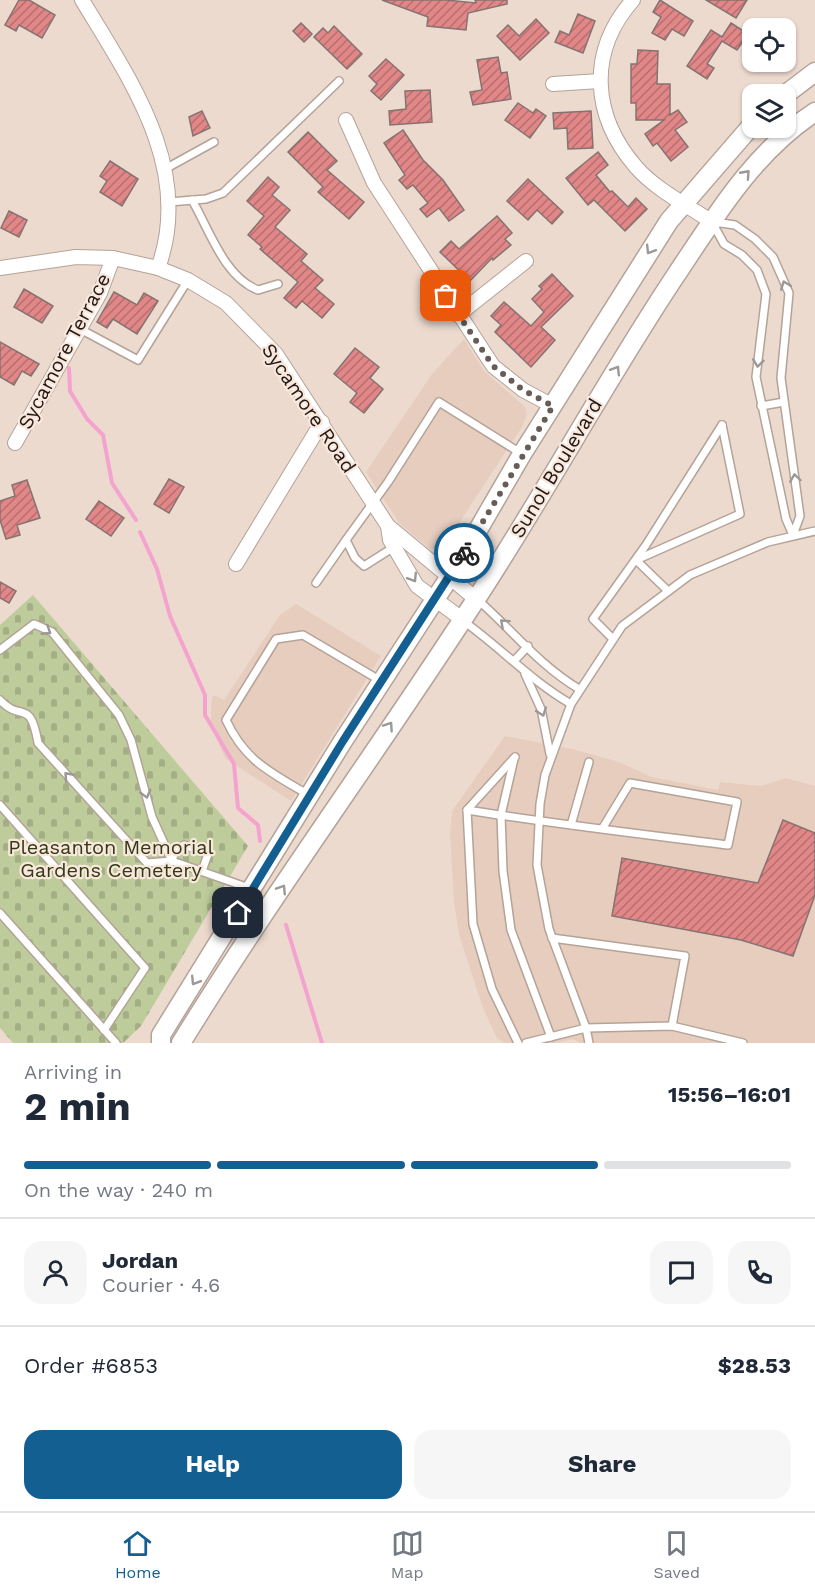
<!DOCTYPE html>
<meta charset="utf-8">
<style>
:root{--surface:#fff;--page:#f6f6f7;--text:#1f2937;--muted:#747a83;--line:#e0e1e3;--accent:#135f92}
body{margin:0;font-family:"Work Sans",sans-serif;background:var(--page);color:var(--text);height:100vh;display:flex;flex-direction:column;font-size:22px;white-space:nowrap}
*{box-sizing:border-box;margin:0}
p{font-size:20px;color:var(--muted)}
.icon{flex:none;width:33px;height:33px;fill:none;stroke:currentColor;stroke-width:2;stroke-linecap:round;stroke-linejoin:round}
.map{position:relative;height:1043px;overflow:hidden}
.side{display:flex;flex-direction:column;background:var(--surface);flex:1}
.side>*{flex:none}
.tools{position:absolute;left:742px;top:18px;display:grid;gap:12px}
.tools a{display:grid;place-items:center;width:54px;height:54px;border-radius:12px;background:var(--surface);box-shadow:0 2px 4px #0004;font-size:30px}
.pin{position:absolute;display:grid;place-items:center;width:51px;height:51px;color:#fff;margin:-26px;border-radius:12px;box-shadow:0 3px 9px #0006}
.courier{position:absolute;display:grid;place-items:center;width:60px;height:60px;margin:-30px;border:4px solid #135f92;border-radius:50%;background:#fff;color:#222;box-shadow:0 2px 8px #0007}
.head em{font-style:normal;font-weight:700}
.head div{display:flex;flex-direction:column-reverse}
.head{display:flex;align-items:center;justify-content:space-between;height:102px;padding:0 24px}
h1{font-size:39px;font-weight:700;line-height:45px}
.bar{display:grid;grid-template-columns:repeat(4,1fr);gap:9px 6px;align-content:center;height:72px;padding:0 24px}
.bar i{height:8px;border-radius:4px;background:var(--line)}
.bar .selected{background:var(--accent)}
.bar p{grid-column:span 4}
.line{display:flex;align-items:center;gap:15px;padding:0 24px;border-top:2px solid var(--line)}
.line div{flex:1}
.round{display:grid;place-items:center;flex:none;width:63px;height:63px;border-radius:18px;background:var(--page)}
.action{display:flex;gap:12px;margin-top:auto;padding:12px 24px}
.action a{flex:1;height:69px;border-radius:18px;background:var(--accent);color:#fff;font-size:24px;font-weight:700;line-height:69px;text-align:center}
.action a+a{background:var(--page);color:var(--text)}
.tab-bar{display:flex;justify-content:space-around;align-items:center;height:84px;border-top:2px solid var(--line);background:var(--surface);font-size:16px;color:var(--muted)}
.tab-bar a{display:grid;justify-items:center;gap:3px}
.tab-bar .selected{color:var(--accent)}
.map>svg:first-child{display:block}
.built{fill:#e6cdbe}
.cemetery{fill:url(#cemetery-stones)}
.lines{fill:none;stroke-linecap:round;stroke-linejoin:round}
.stream{stroke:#f4a3cf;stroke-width:4}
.building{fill:url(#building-hatch);stroke:#867271;stroke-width:1.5}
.service-casing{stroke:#b4a398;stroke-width:10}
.minor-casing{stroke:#b4a398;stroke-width:16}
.secondary-casing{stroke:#b4a398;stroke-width:21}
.service{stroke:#fff;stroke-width:7}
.minor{stroke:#fff;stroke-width:14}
.secondary{stroke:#fff;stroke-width:18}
.oneway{stroke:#9b9896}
.done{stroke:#675d56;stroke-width:6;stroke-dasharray:0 10.8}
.route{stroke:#135f92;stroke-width:8}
.labels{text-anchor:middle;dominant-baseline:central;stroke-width:4.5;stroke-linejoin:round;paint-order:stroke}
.street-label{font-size:20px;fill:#201915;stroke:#fae7dc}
.park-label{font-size:20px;fill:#313a16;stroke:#fae7dc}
</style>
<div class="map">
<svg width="815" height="1043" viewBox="0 0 815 1043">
<defs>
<pattern id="cemetery-stones" width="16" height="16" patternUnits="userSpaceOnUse" patternTransform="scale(1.5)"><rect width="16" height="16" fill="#becb9a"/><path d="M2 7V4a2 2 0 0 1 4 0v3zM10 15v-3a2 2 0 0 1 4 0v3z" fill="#a3ae84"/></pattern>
<pattern id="building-hatch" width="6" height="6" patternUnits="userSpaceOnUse" patternTransform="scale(1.5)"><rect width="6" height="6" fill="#e18788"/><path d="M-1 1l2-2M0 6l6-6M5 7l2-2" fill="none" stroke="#b66e6e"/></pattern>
</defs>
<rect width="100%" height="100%" fill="#ecdacf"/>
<g class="built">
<polygon points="464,339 484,371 525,407 527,414 522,427 446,543 438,548 430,549 400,524 366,472 432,374"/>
<polygon points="296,604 381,656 291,801 225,758 211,726 211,706 213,695 224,700 280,615"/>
<polygon points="505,736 572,749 619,762 652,777 718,790 720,782 761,786 786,778 815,786 815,1043 580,1043 573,1039 556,1043 504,1043 497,1038 483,1008 459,935 454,902 450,833 452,811"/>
</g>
<polygon class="cemetery" points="33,595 248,846 141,1026 123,1043 13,1043 0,1028 0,625"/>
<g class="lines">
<g class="stream">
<polyline points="69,368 70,391 87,419 103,435 112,483 136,520"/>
<polyline points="140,532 157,569 170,616 205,695 205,715 234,764 238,808 258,825 260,841"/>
<polyline points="286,925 322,1043"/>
</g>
</g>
<g class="building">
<polygon points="19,0 29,0 55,15 42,38 19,25 16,31 5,25"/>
<polygon points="382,0 446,0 476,3 475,0 507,0 507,4 468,13 466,30 427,26 428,17"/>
<polygon points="660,0 693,21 684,36 672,29 665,40 652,33 661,17 653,12"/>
<polygon points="706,0 747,0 736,18"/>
<polygon points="578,14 595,21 583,53 555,42 560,31 569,35"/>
<polygon points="536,19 549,33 520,60 497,36 508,25 519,36"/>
<polygon points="301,23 312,34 304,42 293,31"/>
<polygon points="731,23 748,34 737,50 722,41 707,64 714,68 707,79 687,66 711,30 722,37"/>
<polygon points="334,26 362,54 347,69 314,37 323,28 328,33"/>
<polygon points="638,50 658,51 657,84 670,84 670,115 678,110 687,122 675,130 688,147 671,161 657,143 653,146 645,134 664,120 636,120 636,103 631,103 631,64 637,64"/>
<polygon points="498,57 501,73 507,72 511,99 473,105 470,92 482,90 477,60"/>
<polygon points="386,59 404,75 381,100 371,91 377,84 369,76"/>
<polygon points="430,90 432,122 390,125 389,111 406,109 405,91"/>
<polygon points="518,103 533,113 536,109 546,116 530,138 505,120"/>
<polygon points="202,111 210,128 193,136 189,117"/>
<polygon points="591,111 593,148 568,149 567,128 554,129 553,113"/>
<polygon points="403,130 423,160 443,180 464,210 449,221 439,208 427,217 420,209 428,203 413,185 407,189 399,180 405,175 384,143"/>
<polygon points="308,132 337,161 327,170 364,202 349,219 318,192 323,187 288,152"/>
<polygon points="598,152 608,165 596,175 610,192 612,191 628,207 636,198 647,209 625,231 594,200 588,205 566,178"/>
<polygon points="110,161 138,179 122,206 100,192 107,181 100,176"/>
<polygon points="268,177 279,187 272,195 290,210 275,227 307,254 301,261 323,280 315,288 334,304 322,318 302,301 296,308 284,298 298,282 260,249 262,247 248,235 264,216 247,201"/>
<polygon points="528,179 563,212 552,224 537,210 528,220 507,201"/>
<polygon points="9,211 27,220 19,237 1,228"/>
<polygon points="497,216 512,233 505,239 511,245 493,260 492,258 470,281 440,252 451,241 459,249"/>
<polygon points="552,274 573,296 541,327 555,340 531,367 495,332 501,325 491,316 504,302 531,326 544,312 532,299 542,289 539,286"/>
<polygon points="24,289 53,306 42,323 14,307"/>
<polygon points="114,292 137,305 144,293 158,301 137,334 113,319 107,328 97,322"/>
<polygon points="0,342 39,364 31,376 22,371 14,385 0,377"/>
<polygon points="355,348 379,367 370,378 383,389 364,413 350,402 357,393 334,374"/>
<polygon points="169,479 184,487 169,513 154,504"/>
<polygon points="27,480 40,518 17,525 20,535 6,539 0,520 0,501 15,496 12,485"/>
<polygon points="99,501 124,518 111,536 86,519"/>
<polygon points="0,582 16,591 9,603 0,598"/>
<polygon points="783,820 815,833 815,895 793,956 741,940 612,916 622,858 758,883"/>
</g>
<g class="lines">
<g class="service-casing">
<g id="service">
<polyline points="165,169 214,142"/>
<path d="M192,200C209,229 224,277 258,290L278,284"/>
<polyline points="169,202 206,199 223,193 339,81"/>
<polyline points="714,222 735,225 755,239 773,257 789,293 781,378 800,516 793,535"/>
<polyline points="713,224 724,244 742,255 757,270 766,294 756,377 786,519 793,535"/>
<polyline points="80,329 138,360 188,280"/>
<polyline points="761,406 784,402"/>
<polyline points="394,547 364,566 355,558 346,540 388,482 439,402 522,454"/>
<polyline points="316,583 346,540"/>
<polyline points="668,591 636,560 740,514 722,425"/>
<path d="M478,600C512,630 540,666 579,689"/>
<path d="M462,620C500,647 531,681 571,704"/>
<polyline points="613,639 593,619 646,545 722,425"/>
<polyline points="0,650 34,624 52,632 119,715 131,740 152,817 172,861"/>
<polyline points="514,661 528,646"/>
<polyline points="525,674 541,709 550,754"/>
<path d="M0,700C21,723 30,697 38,743L147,863L172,861L249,888"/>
<polyline points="515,757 467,810 473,924 492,989 518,1043"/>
<polyline points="514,759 501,815 503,871 511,930 551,1037"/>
<path d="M307,794C270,772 245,761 226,720L276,639L303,635L381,681"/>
<polyline points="0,805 145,968 104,1030"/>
<path d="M467,810C554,824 641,834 728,845L737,802L630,783L602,829"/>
<polyline points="571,825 589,762"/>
<polyline points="172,861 175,851 184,845 208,854 202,871"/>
<polyline points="0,913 116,1043"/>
<polyline points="552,938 685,956 672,1026"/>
<polyline points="526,1043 586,1028 589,1043"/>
<polyline points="743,1043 672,1026 586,1028 549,929 537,865 540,804 545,775 571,704 622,626 690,575 768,542 815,531"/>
</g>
</g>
<g class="minor-casing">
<g id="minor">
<path d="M82,0C131,81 194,170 158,268"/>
<path d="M633,0C587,52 592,116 636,167C656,190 687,205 712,222"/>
<polyline points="553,84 600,81"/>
<polyline points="346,120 374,183 493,366 523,390 553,406"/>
<polyline points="0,268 76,257 113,258 158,268 188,280 226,303 276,354 388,526 476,599"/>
<polyline points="458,315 526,261"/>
<polyline points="15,443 100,293 113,258"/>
<polyline points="388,526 390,540 417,586 462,619"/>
<polyline points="236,564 322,422"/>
</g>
</g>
<g class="secondary-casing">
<g id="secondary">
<polyline points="786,94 815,72"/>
<polyline points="161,1043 161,1035 343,741 460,561 522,454 669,221 753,124"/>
<path d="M181,1043C278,885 389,736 489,579C553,479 610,374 676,275C716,215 754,152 815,112"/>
</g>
</g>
<use href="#service" class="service"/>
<use href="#minor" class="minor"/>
<use href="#secondary" class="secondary"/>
</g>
<defs><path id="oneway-chevron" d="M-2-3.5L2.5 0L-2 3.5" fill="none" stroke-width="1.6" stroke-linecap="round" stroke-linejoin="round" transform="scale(1.5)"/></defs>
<g class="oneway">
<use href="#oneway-chevron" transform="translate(746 174) rotate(-48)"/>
<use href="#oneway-chevron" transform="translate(650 250) rotate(122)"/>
<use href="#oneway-chevron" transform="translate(785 285) rotate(-111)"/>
<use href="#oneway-chevron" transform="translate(758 363) rotate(97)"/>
<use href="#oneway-chevron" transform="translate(616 370) rotate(-58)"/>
<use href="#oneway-chevron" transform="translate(795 478) rotate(-98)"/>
<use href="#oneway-chevron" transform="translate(413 578) rotate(58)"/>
<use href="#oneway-chevron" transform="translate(504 623) rotate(-138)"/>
<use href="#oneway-chevron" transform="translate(47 631) rotate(33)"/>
<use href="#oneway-chevron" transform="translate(542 712) rotate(70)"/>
<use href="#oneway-chevron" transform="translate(389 726) rotate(-56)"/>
<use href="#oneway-chevron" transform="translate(68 776) rotate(-132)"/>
<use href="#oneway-chevron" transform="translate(146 794) rotate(75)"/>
<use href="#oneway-chevron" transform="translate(282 889) rotate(-57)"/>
<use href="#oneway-chevron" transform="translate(195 981) rotate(122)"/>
</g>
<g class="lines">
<polyline class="done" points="446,296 493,366 523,390 553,406 464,553"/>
<polyline class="route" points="238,913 343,741 464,553"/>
</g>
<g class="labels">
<g class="street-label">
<text transform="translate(64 351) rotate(-62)">Sycamore Terrace</text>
<text transform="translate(309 408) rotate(56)">Sycamore Road</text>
<text transform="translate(556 468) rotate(-59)">Sunol Boulevard</text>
</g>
<g class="park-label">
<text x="111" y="847">Pleasanton Memorial<tspan x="111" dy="23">Gardens Cemetery</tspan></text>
</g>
</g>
</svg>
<div class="tools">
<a><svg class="icon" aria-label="locate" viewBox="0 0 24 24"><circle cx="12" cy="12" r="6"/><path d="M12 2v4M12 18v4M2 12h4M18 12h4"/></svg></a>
<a><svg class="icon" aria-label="layers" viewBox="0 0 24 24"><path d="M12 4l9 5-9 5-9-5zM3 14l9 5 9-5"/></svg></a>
</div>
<div class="pin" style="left:446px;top:296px;background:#ea580c"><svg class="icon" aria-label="bag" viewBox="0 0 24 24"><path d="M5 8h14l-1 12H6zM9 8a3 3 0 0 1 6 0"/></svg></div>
<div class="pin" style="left:238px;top:913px;background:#1f2937"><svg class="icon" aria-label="home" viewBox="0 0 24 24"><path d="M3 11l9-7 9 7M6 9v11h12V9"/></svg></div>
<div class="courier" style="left:464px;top:553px"><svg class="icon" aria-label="bike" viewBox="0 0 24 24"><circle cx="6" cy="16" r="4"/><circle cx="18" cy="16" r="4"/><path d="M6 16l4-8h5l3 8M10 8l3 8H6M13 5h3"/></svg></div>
</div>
<section class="side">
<div class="head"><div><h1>2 min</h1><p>Arriving in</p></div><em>15:56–16:01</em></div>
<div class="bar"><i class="selected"></i><i class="selected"></i><i class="selected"></i><i></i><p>On the way · 240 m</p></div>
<div class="line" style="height:108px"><a class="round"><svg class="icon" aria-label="person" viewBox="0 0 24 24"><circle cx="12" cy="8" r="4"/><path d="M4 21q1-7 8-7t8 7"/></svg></a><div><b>Jordan</b><p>Courier · 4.6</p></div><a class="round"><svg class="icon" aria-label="chat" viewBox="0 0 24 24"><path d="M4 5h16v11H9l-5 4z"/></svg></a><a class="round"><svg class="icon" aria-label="phone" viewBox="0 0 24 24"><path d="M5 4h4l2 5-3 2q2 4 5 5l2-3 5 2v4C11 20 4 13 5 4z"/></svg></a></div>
<div class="line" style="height:78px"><div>Order #6853</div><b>$28.53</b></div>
<div class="action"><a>Help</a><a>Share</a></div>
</section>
<nav class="tab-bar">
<a class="selected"><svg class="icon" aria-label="home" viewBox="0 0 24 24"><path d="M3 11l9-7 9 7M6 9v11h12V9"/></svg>Home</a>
<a><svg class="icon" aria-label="map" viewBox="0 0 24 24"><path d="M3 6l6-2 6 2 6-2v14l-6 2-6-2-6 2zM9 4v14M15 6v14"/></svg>Map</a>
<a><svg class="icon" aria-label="saved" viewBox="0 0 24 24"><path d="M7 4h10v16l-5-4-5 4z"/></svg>Saved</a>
</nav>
